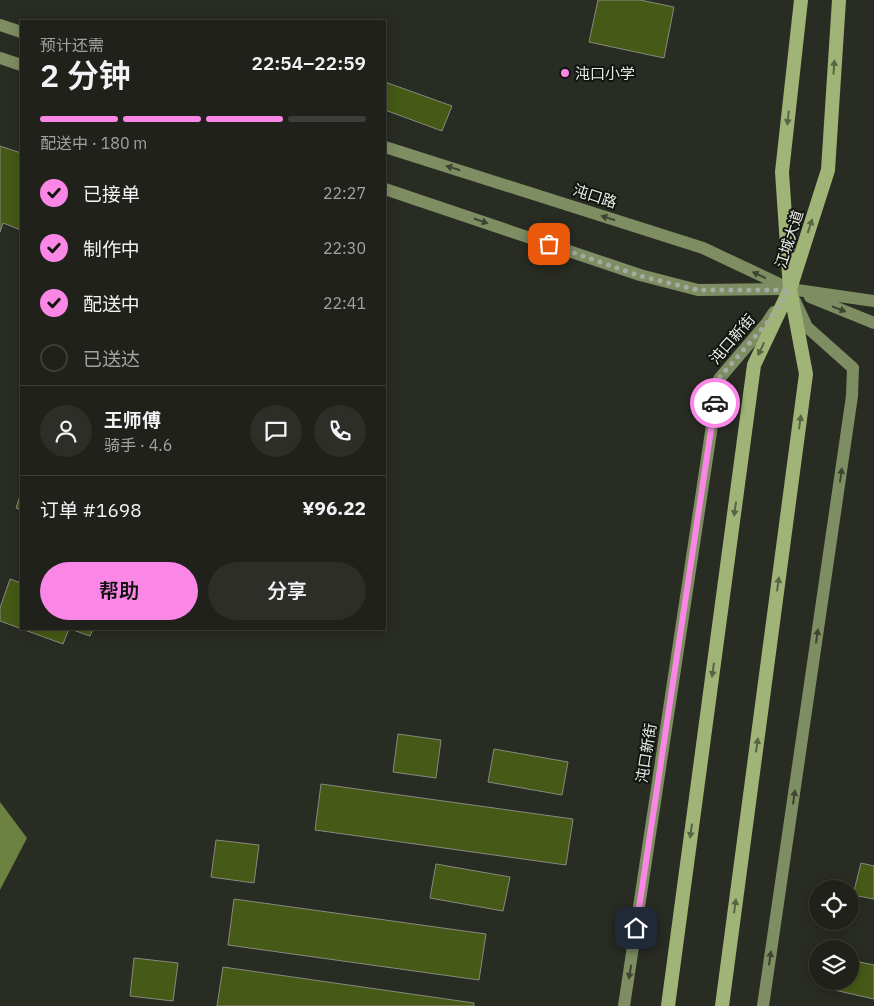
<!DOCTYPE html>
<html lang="zh">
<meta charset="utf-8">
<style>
:root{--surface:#1f211a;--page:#2c2e27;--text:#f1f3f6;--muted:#a1a3a2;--line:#3c3e39;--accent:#fa87e6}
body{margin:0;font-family:"IBM Plex Sans","Noto Sans SC",sans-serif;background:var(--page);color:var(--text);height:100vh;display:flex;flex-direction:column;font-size:19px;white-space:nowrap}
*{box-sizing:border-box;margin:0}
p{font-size:16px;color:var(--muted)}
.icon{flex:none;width:28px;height:28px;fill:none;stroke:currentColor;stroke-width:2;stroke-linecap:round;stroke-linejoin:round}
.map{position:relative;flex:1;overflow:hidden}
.side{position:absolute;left:20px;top:20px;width:366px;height:610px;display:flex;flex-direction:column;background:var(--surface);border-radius:0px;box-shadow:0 2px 12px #0003,0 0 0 1px var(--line)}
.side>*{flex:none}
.buttons{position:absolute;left:809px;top:880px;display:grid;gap:10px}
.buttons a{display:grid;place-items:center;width:50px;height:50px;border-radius:50%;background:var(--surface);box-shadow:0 2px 12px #0003,0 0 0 1px var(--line);font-size:25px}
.pin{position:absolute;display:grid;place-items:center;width:42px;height:42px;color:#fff;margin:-21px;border-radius:10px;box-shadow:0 2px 8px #0006}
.courier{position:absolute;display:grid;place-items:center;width:50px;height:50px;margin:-25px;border:4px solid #fa87e6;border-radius:50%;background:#fff;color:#222;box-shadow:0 1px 6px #0007}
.head em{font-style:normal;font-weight:600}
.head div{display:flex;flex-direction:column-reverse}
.head{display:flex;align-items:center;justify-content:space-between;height:85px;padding:0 20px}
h1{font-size:32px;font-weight:600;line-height:38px}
.bar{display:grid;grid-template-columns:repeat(4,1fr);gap:8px 5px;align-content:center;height:60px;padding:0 20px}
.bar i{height:6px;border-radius:4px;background:var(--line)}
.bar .active{background:var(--accent)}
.bar p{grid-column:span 4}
.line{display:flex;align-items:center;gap:12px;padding:0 20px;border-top:1px solid var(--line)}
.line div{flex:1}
.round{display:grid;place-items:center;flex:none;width:52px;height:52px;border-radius:26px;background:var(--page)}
ol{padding:0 20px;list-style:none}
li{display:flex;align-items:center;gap:15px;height:55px}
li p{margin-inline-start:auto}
li .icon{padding:5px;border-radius:50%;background:var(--accent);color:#111;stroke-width:4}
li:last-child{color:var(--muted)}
li i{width:28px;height:28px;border:2px solid var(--line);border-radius:50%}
.button{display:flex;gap:10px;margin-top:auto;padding:10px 20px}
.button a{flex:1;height:58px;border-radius:30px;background:var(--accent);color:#111;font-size:20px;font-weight:600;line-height:58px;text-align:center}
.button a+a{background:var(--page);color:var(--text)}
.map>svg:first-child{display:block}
.water{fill:#6d8241}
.building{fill:#465916;stroke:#868a7f}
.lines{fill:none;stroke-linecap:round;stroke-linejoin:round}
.secondary{stroke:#7e8d62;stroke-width:12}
.trunk{stroke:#9fb476;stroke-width:14}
.oneway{fill:#586443}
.oneway2{fill:#3d4431}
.done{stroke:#a7aaa3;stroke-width:5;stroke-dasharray:0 9}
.route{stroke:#fa87e6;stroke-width:6}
.poi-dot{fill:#fa87e6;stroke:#121410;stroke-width:2}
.labels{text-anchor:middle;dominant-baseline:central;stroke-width:4;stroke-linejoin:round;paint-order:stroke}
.poi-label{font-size:15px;fill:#ebeee8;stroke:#121410;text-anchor:start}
.street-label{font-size:15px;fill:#ebeee8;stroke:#121410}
</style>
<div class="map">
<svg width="874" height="1006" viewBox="0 0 874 1006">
<rect width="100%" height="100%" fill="#292c23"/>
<polygon class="water" points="0,802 27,838 0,890"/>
<g class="building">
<polygon points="598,0 640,0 674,7 664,58 589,42"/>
<polygon points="385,82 452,106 442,131 385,110"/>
<polygon points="0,146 21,153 21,230 3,223 0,232"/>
<polygon points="21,493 21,510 16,508"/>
<polygon points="10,579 21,583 21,629 69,629 63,644 0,621 0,608"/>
<polygon points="70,629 93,629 90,636"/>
<polygon points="398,734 441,740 436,778 393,772"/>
<polygon points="494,749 568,762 562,795 488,782"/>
<polygon points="321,784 573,819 566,865 315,830"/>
<polygon points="216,840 259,845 254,883 211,877"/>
<polygon points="861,863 874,866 874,899 853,895"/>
<polygon points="436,864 510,877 503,911 430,898"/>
<polygon points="234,899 486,934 479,980 228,945"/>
<polygon points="134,958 178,963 173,1001 130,996"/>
<polygon points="850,960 874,965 874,999 834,990 836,981 850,981"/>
<polygon points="223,967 474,1003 474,1006 217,1006"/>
</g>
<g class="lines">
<g class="secondary">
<polyline points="0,25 21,32"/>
<polyline points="0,58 21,65"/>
<polyline points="385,147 703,248 790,289 874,301"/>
<polyline points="385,189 640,275 698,290 786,289"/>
<polyline points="810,297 874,323"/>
<polyline points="624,1006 719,379 766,324 774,312"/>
<polyline points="763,1006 852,396 853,368 807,327 795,301"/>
</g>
<g class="trunk">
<polyline points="668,1006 754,365 790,289 828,170 839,0"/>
<polyline points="722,1006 806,374 790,289 782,172 801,0"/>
</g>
</g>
<defs><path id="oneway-solid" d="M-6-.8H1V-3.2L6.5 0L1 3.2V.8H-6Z" transform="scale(1.25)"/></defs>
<g class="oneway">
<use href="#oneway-solid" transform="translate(834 67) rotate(-86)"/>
<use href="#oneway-solid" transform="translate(788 118) rotate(96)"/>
<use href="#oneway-solid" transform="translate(810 226) rotate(-72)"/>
<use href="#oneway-solid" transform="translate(761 349) rotate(115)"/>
<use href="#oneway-solid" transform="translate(800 422) rotate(-82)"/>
<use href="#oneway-solid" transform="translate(735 509) rotate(98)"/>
<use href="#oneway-solid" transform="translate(778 584) rotate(-82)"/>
<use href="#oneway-solid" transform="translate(713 670) rotate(98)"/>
<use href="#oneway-solid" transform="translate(757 745) rotate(-82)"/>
<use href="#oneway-solid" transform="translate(691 831) rotate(98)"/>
<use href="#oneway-solid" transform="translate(735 906) rotate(-82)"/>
</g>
<g class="oneway2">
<use href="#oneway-solid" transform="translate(453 168) rotate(-162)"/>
<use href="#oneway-solid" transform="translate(608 218) rotate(-162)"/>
<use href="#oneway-solid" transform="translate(481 221) rotate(19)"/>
<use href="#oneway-solid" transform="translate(759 275) rotate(-154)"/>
<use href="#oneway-solid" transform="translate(839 309) rotate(21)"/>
<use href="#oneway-solid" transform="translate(841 475) rotate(-82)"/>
<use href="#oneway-solid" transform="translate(817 636) rotate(-82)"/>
<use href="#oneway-solid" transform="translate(794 797) rotate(-82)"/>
<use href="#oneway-solid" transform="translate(770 958) rotate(-82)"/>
<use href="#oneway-solid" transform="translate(630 972) rotate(99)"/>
</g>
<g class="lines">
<polyline class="done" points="549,244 640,276 698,290 790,290 766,324 719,378 715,403"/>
<polyline class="route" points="636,928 715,403"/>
</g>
<circle class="poi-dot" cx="565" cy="73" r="5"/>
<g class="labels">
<g class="poi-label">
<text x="575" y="73">沌口小学</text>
</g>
<g class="street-label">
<text transform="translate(595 196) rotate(18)">沌口路</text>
<text transform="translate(789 239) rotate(-72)">江城大道</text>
<text transform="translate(732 339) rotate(-49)">沌口新街</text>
<text transform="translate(646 753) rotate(-81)">沌口新街</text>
</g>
</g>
</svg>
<div class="buttons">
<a><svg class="icon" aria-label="locate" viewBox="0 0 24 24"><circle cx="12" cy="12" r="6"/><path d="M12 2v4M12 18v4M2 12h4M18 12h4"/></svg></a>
<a><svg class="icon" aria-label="layers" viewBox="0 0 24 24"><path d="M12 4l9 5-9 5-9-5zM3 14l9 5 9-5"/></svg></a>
</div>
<div class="pin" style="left:549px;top:244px;background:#ea580c"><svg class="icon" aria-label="bag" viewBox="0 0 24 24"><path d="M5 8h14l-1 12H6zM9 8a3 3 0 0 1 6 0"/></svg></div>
<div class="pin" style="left:636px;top:928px;background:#1f2937"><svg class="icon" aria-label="home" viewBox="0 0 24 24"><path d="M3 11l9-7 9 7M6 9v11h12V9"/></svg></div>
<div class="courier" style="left:715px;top:403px"><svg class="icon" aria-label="car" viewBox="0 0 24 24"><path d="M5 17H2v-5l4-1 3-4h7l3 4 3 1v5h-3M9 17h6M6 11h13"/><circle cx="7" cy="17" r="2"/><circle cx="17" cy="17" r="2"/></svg></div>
<section class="side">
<div class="head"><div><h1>2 分钟</h1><p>预计还需</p></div><em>22:54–22:59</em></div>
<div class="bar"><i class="active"></i><i class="active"></i><i class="active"></i><i></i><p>配送中 · 180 m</p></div>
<ol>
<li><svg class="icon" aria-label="check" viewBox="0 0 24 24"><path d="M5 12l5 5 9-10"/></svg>已接单<p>22:27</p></li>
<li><svg class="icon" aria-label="check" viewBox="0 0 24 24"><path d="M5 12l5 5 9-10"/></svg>制作中<p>22:30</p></li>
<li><svg class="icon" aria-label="check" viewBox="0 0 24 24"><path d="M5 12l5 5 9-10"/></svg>配送中<p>22:41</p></li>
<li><i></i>已送达</li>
</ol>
<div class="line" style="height:90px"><a class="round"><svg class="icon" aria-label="person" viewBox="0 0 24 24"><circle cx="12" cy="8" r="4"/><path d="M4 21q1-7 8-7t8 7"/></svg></a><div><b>王师傅</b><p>骑手 · 4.6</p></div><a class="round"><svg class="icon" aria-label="chat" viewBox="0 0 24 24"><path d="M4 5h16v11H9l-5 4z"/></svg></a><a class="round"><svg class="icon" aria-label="phone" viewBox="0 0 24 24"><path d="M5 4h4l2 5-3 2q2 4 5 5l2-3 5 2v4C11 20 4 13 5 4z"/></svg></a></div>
<div class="line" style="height:65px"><div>订单 #1698</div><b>¥96.22</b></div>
<div class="button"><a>帮助</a><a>分享</a></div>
</section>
</div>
